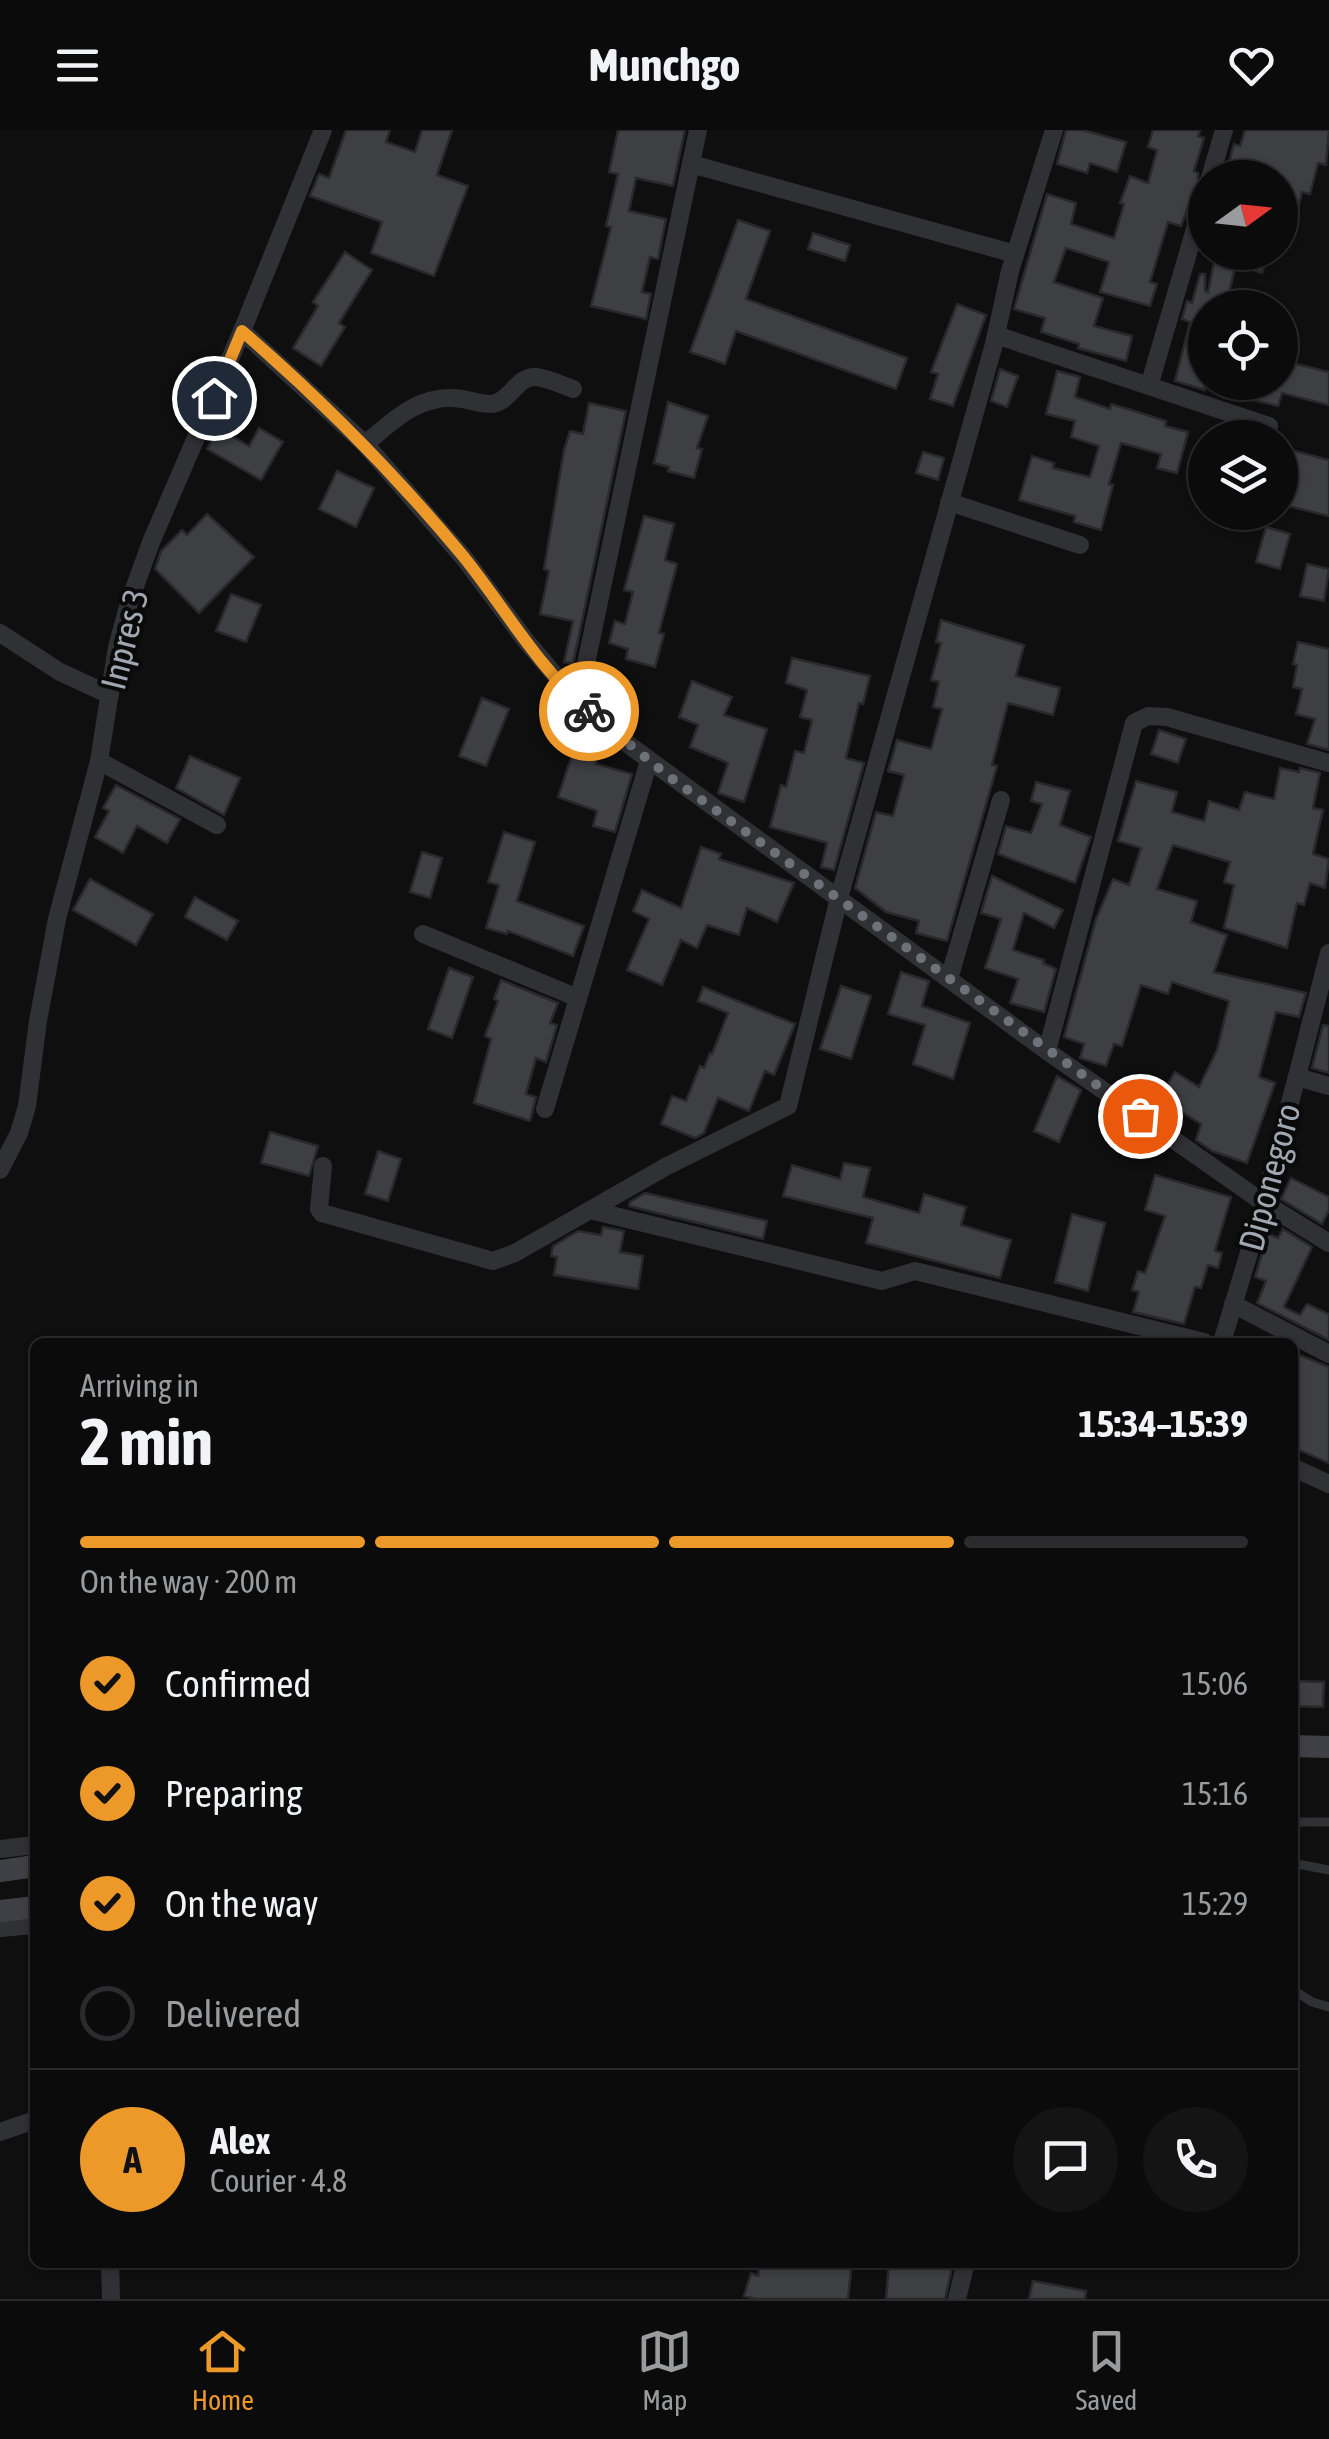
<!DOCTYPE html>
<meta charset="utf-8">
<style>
:root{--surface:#0b0b0c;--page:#141415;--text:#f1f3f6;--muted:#9a9b9d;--line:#2b2b2d;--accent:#ed992a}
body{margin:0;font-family:"Asap Condensed",sans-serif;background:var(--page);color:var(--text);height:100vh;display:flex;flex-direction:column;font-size:38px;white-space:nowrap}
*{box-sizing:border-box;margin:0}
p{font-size:32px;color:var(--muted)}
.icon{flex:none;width:55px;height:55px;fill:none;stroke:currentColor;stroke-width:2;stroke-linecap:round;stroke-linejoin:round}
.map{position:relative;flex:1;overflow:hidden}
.details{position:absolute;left:30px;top:1208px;width:1268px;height:930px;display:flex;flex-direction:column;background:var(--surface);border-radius:15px;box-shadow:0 2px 8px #0004,0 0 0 2px var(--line)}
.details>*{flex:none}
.needle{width:65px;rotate:75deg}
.buttons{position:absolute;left:1188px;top:30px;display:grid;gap:20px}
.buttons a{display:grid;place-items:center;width:110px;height:110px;border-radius:50%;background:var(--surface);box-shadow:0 2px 8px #0004,0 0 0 2px var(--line);font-size:50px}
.pin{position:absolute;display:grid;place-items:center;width:85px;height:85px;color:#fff;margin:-42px;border:5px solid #fff;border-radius:50%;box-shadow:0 2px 10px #0007}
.courier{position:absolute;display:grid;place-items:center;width:100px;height:100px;margin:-50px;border:8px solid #ed992a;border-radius:50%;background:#fff;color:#222;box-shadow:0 2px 12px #0007}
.headline em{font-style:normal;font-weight:700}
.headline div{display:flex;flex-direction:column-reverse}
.headline{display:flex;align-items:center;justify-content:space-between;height:170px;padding:0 50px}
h1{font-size:65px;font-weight:700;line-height:75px}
.bar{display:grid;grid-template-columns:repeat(4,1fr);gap:15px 10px;align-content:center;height:120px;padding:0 50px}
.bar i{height:12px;border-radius:8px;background:var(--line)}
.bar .on{background:var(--accent)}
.bar p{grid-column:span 4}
.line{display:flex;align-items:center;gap:25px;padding:0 50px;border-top:2px solid var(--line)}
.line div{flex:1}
.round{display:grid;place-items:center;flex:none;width:105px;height:105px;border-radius:52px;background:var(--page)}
ol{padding:0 50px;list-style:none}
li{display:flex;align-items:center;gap:30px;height:110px}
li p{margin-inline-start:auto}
li .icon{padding:10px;border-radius:50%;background:var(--accent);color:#111;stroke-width:4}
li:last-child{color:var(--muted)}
li i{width:55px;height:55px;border:5px solid var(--line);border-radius:50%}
header{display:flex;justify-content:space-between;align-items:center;height:130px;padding:0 50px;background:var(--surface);font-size:45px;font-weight:700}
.tab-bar{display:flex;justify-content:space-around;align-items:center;height:140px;border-top:2px solid var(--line);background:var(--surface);font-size:28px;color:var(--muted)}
.tab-bar a{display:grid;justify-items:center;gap:5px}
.tab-bar .on{color:var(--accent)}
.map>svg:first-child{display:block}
.building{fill:#3e3f43;stroke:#29292c;stroke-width:2.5}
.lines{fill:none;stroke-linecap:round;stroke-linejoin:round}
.lane{stroke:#303135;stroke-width:9}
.street{stroke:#303135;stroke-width:18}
.secondary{stroke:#3e4045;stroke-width:22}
.done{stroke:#6d7279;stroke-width:10;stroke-dasharray:0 18}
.route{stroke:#ed992a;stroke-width:12}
.labels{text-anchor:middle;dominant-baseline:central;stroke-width:8;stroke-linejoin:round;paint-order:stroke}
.street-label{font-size:35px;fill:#a0a7b1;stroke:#0a0a0b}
</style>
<header><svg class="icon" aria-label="menu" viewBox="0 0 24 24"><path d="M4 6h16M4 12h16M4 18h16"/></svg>Munchgo<svg class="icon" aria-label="heart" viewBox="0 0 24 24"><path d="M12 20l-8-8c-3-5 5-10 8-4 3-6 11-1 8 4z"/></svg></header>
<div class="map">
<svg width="1329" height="2169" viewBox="0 0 1329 2169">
<rect width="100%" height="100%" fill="#0f0f10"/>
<g class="building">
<polygon points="346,0 390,0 386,12 415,22 422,0 452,0 437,45 468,56 434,146 371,123 382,92 310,66 319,44 329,48"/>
<polygon points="618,0 685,0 673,56 636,48 629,81 666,89 658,129 650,127 642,162 651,164 646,189 591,176 611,97 606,96 618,44 609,42"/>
<polygon points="1066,0 1083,0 1126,12 1117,42 1090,33 1087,43 1057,34"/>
<polygon points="1153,0 1200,0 1198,6 1204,8 1194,41 1198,43 1198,52 1181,96 1168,92 1150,152 1157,154 1150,176 1100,162 1109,132 1066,118 1054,152 1103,168 1094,196 1132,206 1126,231 1078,218 1079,214 1041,202 1045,188 1014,179 1047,64 1076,73 1071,94 1114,108 1124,74 1120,73 1130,46 1148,53 1157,20 1148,17"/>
<polygon points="1245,0 1329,0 1326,35 1318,33 1310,64 1302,62 1296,88 1280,84 1280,48 1228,36 1234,14 1240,16"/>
<polygon points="738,90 770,101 746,169 907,228 896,259 736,201 725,234 690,222"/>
<polygon points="813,103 850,115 845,131 808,119"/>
<polygon points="345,122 372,140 339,193 345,197 321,236 293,218 318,176 313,172"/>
<polygon points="1211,122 1269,122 1262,143 1236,134 1228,167 1247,172 1246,178 1205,178 1205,260 1175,251 1190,192 1182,189 1187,171 1192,173 1200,144 1205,144 1205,161 1208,162 1215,128 1210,126"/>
<polygon points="957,174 986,185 953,276 930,269 938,244 931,242"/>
<polygon points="1280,230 1329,242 1329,275 1282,263 1278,276 1253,270 1258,252 1280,252"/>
<polygon points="1000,239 1018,246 1007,277 991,271"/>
<polygon points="1057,241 1080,247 1075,267 1110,279 1111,274 1131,280 1166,291 1165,296 1188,302 1177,343 1157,338 1161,324 1121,313 1109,354 1113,355 1101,400 1074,392 1075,386 1019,370 1032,326 1054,333 1053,338 1090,347 1099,316 1071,307 1075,291 1046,284"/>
<polygon points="668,272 708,286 697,318 702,319 694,348 668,341 669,337 654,333"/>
<polygon points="589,273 626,281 573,534 564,532 573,491 540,484 549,441 544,439 564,320 570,301 583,304"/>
<polygon points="218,298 249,316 259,298 283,312 261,350 207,319"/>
<polygon points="1291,320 1329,330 1329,386 1284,375 1290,348 1284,346"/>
<polygon points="923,322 944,328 938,350 916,343"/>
<polygon points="337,341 374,358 356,397 319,379"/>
<polygon points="207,384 254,427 199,483 155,439 161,421 182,400 187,405"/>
<polygon points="644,386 674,394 665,430 677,434 659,503 664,504 655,537 626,529 628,519 609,513 615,491 625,494 633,462 624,460"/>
<polygon points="1266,397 1290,404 1280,439 1256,432"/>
<polygon points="1307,434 1329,439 1324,471 1300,466"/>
<polygon points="231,464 261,475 246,512 216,501"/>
<polygon points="941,490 1024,515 1016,546 1060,558 1053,585 1008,573 992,635 997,636 947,811 916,803 919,791 886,782 855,758 876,682 893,686 904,645 888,641 897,610 931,619 942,579 933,577 939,552 931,550 941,513 936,512"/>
<polygon points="1298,512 1329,519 1329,620 1307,614 1315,589 1296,584 1302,559 1293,557 1297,535 1293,534"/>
<polygon points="792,528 870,546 863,574 859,573 846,628 864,633 834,740 821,737 827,713 770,697 781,655 786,657 795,621 804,623 812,590 800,587 807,560 786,553"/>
<polygon points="692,551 732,567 724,585 767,599 744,672 718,663 728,633 690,617 698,595 679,587"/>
<polygon points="482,568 509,579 486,636 459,626"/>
<polygon points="1159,600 1186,609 1178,633 1151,624"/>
<polygon points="575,616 599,625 596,634 632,644 615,702 593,696 597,681 558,667"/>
<polygon points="190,626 240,648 224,685 176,658"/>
<polygon points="1280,638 1299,642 1300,638 1320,643 1313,678 1323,680 1313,724 1329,729 1325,758 1310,753 1304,775 1297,773 1287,818 1224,798 1234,755 1224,752 1230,732 1173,715 1157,759 1197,771 1191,792 1227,805 1214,842 1306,863 1299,887 1276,882 1259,947 1275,953 1247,1033 1212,1021 1196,1010 1201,994 1159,968 1175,942 1199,957 1217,920 1229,871 1172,852 1168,864 1141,855 1122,916 1114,914 1106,936 1080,928 1084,914 1064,907 1096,789 1113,749 1129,755 1141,718 1118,711 1136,651 1177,662 1172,682 1204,691 1209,671 1239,680 1245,662 1274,669"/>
<polygon points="1036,652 1070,661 1060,695 1091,707 1075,753 998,724 1006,696 1031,703 1042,674 1031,671"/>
<polygon points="116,655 180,689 167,713 137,696 123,723 95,707 109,681 103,678"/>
<polygon points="504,702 535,712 517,771 584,796 573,826 508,801 507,804 486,798 499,755 488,752"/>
<polygon points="701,717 721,724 719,729 794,753 777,792 747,778 739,805 707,795 697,818 681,810 662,855 627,840 649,789 633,781 642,760 681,778"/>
<polygon points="422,722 442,728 430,768 410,762"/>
<polygon points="992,746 1063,780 1054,798 1024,783 1013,820 1044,830 1043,833 1056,839 1044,882 1010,873 1018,849 985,838 1001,789 981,783"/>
<polygon points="90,749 153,784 136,815 73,780"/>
<polygon points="195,767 238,791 227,810 185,787"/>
<polygon points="449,838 473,847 452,908 428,899"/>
<polygon points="901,842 929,851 922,876 970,893 953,949 913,934 925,895 888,884"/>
<polygon points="501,850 558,873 550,893 557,895 546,932 536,928 526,964 536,967 530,991 474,973 491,909 485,906 498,871 494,869"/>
<polygon points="841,856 871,866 851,929 820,919"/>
<polygon points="703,857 795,894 774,945 765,941 749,981 718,968 704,1003 695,1008 661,994 672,966 686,971 700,936 704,938 710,923 712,924 728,883 698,871"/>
<polygon points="1323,895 1329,896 1329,943 1312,938"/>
<polygon points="1057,946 1081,960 1059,1012 1034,1001"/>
<polygon points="270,1002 318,1016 309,1046 261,1033"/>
<polygon points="378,1021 401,1029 388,1071 365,1064"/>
<polygon points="844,1033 870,1038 863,1067 919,1083 924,1064 966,1077 961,1095 1011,1110 1000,1148 866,1113 873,1088 783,1066 792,1035 840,1049"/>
<polygon points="1155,1045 1231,1067 1215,1121 1222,1123 1218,1138 1208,1135 1201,1158 1195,1157 1184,1194 1133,1182 1139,1162 1132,1160 1138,1141 1145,1143 1165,1086 1145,1080"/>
<polygon points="1291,1048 1329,1067 1329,1080 1322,1094 1281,1069"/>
<polygon points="645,1063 767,1091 763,1109 629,1076 630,1072"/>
<polygon points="1072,1084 1105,1093 1088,1161 1055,1152"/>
<polygon points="603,1097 624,1101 620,1122 643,1126 638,1159 554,1145 557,1127 551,1126 553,1116 578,1101 601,1105"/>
<polygon points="1283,1099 1312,1117 1284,1177 1300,1185 1307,1174 1329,1184 1329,1210 1257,1173 1266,1151 1255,1147 1268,1104 1278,1108"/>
<polygon points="1292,1222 1329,1237 1329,1333 1292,1317 1292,1262 1298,1251 1292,1248"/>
<polygon points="1292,1551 1324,1552 1323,1577 1292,1576"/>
<polygon points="760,2132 852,2132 848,2169 755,2169 744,2166 751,2143 758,2146"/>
<polygon points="889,2132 953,2134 945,2169 886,2169"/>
<polygon points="1033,2151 1086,2161 1085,2169 1029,2169"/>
</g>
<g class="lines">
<g class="lane">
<polyline points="1292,1692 1329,1692"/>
<polyline points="1292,1733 1329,1740"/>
<polyline points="1292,1859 1312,1872 1329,1877"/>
</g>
<g class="street">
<polyline points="691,34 1015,124"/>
<polyline points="1210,48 1224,0"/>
<polyline points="242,201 365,314 464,428 526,511 578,572 629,615 1047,921 1264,1073 1329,1113"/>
<polyline points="996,205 1269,296"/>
<polyline points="1149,256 1205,65"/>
<path d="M365,314C392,292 415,267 452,268C465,268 478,274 491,274C510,273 517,245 536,247C548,248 562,255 573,259"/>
<polyline points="949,372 1080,415"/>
<polyline points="0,503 60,542 110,565"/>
<polyline points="578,572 698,0"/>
<polyline points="99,631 217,695"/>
<polyline points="423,804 578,868"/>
<polyline points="949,849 1001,670"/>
<polyline points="1047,921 1134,593 1148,586 1167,587 1329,633"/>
<polyline points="1297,947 1329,956"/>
<polyline points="545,979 649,631"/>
<polyline points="323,1036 319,1079 322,1083 493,1131 515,1123 667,1036 788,976 839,768 994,214 1010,141 1054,0"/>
<polyline points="0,1040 19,1003 27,976 38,891 57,789 99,631 117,517 129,473 151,412 242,201 323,0"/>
<polyline points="590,1080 882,1151 915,1141 1204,1212"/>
<polyline points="1233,1174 1329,1224"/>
<polyline points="1222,1212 1264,1073 1329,823"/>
<polyline points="1292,1337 1329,1354"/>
<polyline points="0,1719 35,1715"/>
<polyline points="0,1798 35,1795"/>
<polyline points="0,2002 35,1990"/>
<polyline points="110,2132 111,2169"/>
<polyline points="957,2169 966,2132"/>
</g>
<g class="secondary">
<polyline points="1292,1616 1329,1617"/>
<polyline points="0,1741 35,1736"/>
<polyline points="0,1781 35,1777"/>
</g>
</g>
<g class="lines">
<polyline class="done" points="589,581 667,645 1140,986"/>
<path class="route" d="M214,268L242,201C322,270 396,345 463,426C505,478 538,538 589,581"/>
</g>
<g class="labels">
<g class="street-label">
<text transform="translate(124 509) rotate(-76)">Inpres 3</text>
<text transform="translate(1269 1047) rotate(-75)">Diponegoro</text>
</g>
</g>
</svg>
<div class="buttons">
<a><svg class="needle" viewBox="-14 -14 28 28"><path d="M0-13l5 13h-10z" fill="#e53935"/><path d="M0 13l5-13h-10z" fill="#9a9b9d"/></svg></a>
<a><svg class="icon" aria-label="locate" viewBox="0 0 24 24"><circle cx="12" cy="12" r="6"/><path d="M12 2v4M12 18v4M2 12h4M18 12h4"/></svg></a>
<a><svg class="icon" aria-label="layers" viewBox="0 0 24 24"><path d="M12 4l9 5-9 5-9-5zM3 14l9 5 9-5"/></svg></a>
</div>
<div class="pin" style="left:1140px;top:986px;background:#ea580c"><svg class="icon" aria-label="bag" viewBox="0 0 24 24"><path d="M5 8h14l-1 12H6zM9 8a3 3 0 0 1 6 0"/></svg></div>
<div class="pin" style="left:214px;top:268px;background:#1f2937"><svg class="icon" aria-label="home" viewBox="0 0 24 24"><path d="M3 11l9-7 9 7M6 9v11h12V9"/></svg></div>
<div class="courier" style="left:589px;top:581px"><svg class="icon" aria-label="bike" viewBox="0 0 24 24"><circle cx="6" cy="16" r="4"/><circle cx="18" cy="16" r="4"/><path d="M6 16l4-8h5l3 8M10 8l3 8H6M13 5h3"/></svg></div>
<section class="details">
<div class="headline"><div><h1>2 min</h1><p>Arriving in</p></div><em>15:34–15:39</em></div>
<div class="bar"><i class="on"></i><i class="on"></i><i class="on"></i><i></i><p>On the way · 200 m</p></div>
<ol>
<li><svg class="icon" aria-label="check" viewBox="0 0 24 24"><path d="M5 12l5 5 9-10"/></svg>Confirmed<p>15:06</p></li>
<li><svg class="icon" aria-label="check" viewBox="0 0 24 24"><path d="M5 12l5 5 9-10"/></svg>Preparing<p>15:16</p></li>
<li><svg class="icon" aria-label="check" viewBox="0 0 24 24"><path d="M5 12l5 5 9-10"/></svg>On the way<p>15:29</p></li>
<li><i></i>Delivered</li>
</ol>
<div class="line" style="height:180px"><b class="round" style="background:var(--accent);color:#111">A</b><div><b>Alex</b><p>Courier · 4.8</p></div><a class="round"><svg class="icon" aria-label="chat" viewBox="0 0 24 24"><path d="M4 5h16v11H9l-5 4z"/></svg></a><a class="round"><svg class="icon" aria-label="phone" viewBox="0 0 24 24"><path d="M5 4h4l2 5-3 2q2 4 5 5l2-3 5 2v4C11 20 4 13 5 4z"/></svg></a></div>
</section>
</div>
<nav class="tab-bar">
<a class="on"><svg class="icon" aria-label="home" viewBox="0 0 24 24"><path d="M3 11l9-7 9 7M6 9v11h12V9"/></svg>Home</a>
<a><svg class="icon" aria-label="map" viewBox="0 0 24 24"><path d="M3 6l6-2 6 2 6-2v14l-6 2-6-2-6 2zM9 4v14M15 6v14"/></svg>Map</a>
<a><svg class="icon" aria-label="saved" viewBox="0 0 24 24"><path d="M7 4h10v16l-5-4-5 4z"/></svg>Saved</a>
</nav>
